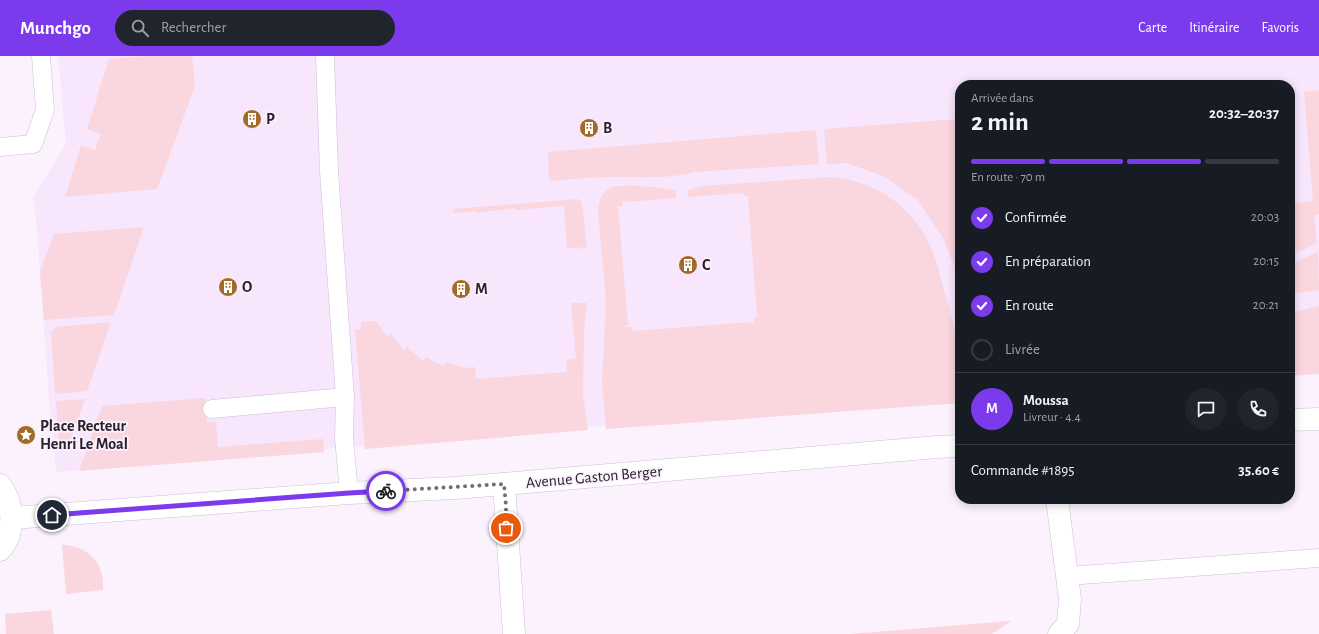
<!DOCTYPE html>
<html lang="fr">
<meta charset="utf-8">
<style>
:root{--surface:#171b24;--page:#20242c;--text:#f1f3f6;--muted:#9ea1a6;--line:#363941;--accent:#7c3aed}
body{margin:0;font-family:"Alegreya Sans",sans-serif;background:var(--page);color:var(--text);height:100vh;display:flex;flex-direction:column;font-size:15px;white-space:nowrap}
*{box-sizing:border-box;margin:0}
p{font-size:13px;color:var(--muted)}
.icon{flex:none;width:22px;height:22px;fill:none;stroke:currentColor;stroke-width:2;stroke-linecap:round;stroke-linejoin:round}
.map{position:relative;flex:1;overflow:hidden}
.sheet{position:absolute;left:955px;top:24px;width:340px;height:424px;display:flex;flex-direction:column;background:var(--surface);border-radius:16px;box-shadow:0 2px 10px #0003}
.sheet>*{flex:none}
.pin{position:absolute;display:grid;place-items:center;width:34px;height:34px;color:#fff;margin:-17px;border:2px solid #fff;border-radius:50%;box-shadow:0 1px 4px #0007}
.courier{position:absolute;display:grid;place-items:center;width:40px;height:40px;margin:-20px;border:3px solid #7c3aed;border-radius:50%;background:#fff;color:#222;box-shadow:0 1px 5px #0007}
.headline em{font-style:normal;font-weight:700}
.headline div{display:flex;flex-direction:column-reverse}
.headline{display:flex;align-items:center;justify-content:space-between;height:68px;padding:0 16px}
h1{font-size:26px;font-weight:700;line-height:30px}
.bar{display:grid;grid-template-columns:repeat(4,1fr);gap:6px 4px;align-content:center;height:48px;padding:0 16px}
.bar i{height:5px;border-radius:3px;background:var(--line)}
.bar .on{background:var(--accent)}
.bar p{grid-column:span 4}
.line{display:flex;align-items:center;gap:10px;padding:0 16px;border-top:1px solid var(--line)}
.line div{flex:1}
.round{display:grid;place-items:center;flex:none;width:42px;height:42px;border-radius:21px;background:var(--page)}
ol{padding:0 16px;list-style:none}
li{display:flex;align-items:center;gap:12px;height:44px}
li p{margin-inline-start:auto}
li .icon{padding:4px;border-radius:50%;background:var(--accent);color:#fff;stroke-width:4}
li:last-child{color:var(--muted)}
li i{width:22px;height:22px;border:2px solid var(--line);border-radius:50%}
header{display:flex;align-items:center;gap:24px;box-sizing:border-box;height:56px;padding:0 20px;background:var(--accent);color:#fff}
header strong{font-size:19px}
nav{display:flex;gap:22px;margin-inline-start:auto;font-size:14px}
.search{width:280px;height:36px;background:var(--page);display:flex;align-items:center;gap:10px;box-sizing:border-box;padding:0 14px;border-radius:22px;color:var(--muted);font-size:15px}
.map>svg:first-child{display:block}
.built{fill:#f7e6fc}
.green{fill:#fad6de}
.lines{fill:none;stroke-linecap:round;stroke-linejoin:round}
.lane-casing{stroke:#d2bcd8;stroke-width:19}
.street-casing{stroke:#d2bcd8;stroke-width:23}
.secondary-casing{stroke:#d2bcd8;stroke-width:23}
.lane{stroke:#fff;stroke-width:18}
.street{stroke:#fff;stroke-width:22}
.secondary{stroke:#fff;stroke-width:22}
.done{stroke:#746b76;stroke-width:4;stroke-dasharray:0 7.2}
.route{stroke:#7c3aed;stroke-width:5}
.labels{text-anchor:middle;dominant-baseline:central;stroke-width:3.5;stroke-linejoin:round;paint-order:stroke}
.poi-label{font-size:16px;font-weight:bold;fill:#2b222d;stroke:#fbf2fe;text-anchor:start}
.street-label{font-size:16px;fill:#2b222d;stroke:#fbf2fe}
</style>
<header>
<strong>Munchgo</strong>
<div class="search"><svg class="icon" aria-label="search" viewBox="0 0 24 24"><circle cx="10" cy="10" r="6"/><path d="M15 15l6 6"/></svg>Rechercher</div>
<nav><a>Carte</a><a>Itinéraire</a><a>Favoris</a></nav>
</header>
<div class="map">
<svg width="1319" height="578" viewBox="0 0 1319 578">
<rect width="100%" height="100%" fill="#fbf2fe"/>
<polygon class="built" points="58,0 1319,0 1319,306 1290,309 1290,29 960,29 960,347 597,370 56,416 49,342 36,162 33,141 66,88"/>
<g class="green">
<polygon points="149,0 192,0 195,30 157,133 65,141 81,89 95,94 101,78 87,73 109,3"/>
<polygon points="1319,34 1319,158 1314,159 1317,187 1290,200 1290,148 1313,145 1304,36"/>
<polygon points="957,63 960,93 960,220 956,214 943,182 918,144 885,121 847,107 827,108 824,73"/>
<path d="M816,74L819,108L694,116C664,124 637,120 608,121C588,121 569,124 549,125L548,96Z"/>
<path d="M832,121C877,126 913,150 931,192C938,207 941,225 946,241C956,276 964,311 960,347L606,373L602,328L606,246L598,154C599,146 601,137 610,132C620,127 663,131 676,135V142L624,146L623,142L622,150L615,151L618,152L628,269L624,271H631L634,278V275L752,266L754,270V262L761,261L757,260L748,142L751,141L744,140L743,133L742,137L688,141V134L703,130Z"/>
<polygon points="578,143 581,145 583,155 587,192 580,193 580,191 567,192 564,150 515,154 515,152 476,157 475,155 454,157 454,153"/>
<polygon points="144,171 114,259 44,264 40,216 54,178"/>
<polygon points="1318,196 1319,234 1290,238 1290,208"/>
<polygon points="571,247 587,247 584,273 583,339 588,374 365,393 355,273 361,273 361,266 376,265 387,280 391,277 404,295 407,291 423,305 426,301 444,311 446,306 466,312 475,311 476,323 567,316 566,304 576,303"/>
<polygon points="1319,250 1319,318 1290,320 1290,257"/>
<polygon points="111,266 87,335 55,338 51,276 57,271"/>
<polygon points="205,342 207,366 216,366 218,391 323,383 324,396 79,415 102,350"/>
<polygon points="85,343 68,391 59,391 56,345"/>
<path d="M62,489C79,489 95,498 101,515C103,521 103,528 103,534L66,538Z"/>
<polygon points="51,554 54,578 6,578 5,558"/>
<polygon points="1011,565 992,578 849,578"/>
</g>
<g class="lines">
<g class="lane-casing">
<g id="lane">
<polyline points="325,0 329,115 345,341 344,382 349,437"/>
<polyline points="0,91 33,88 45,54 41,0"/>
<polyline points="212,353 345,341"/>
<polyline points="1067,520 1319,502"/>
</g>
</g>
<g class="street-casing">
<g id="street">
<polyline points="504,428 514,578"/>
<polyline points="1057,443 1070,543 1068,568 1059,578"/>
</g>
</g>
<g class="secondary-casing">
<g id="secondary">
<polyline points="1290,364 1319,363"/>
<path d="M0,429C14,447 16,476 0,494"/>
<polyline points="12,462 349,437 455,432 504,428 937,391 960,390"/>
</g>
</g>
<use href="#lane" class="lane"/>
<use href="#street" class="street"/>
<use href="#secondary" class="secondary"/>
</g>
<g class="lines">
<polyline class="done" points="386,435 504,428 506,450 506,472"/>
<polyline class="route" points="52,459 349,437 386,435"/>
</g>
<defs>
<g id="building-disc" transform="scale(1)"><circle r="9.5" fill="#a16a26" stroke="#fbf2fe"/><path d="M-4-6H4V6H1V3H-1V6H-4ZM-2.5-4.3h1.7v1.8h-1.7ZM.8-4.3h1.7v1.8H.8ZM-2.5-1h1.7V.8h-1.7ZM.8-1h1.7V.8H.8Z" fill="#fff"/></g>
<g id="sight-disc" transform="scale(1)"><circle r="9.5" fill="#a16a26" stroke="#fbf2fe"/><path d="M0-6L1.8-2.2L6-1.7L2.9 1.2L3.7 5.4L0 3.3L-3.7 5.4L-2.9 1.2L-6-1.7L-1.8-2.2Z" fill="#fff"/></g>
</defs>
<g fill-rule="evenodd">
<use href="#building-disc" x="252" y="63"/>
<use href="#building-disc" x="589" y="72"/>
<use href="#building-disc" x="688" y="209"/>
<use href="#building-disc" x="228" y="231"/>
<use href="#building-disc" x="461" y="233"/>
<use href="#sight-disc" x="26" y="379"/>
</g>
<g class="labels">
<g class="poi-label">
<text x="266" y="63">P</text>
<text x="603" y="72">B</text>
<text x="702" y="209">C</text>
<text x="242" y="231">O</text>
<text x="475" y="233">M</text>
<text x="40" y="370">Place Recteur<tspan x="40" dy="18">Henri Le Moal</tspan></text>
</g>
<g class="street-label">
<text transform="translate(594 421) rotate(-5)">Avenue Gaston Berger</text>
</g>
</g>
</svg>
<div class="pin" style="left:506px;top:472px;background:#ea580c"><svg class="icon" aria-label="bag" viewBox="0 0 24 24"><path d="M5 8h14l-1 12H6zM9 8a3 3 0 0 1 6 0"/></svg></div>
<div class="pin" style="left:52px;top:459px;background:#1f2937"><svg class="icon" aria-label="home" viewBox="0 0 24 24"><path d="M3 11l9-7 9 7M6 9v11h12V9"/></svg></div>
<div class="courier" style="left:386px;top:435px"><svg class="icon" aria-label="bike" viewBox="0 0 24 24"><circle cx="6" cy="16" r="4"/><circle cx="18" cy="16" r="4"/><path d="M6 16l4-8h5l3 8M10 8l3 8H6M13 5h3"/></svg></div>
<section class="sheet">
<div class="headline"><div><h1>2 min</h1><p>Arrivée dans</p></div><em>20:32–20:37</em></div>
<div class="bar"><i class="on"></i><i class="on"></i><i class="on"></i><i></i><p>En route · 70 m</p></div>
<ol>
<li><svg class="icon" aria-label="check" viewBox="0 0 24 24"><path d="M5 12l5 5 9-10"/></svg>Confirmée<p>20:03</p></li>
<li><svg class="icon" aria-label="check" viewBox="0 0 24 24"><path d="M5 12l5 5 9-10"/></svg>En préparation<p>20:15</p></li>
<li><svg class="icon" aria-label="check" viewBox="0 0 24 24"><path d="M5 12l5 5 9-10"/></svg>En route<p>20:21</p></li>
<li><i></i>Livrée</li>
</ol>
<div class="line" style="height:72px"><b class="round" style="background:var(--accent);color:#fff">M</b><div><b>Moussa</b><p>Livreur · 4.4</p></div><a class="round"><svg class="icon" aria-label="chat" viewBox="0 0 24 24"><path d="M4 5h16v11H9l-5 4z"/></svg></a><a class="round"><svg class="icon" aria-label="phone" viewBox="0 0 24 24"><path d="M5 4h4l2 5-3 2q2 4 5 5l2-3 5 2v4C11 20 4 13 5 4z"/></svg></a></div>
<div class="line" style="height:52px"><div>Commande #1895</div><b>35.60 €</b></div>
</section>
</div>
